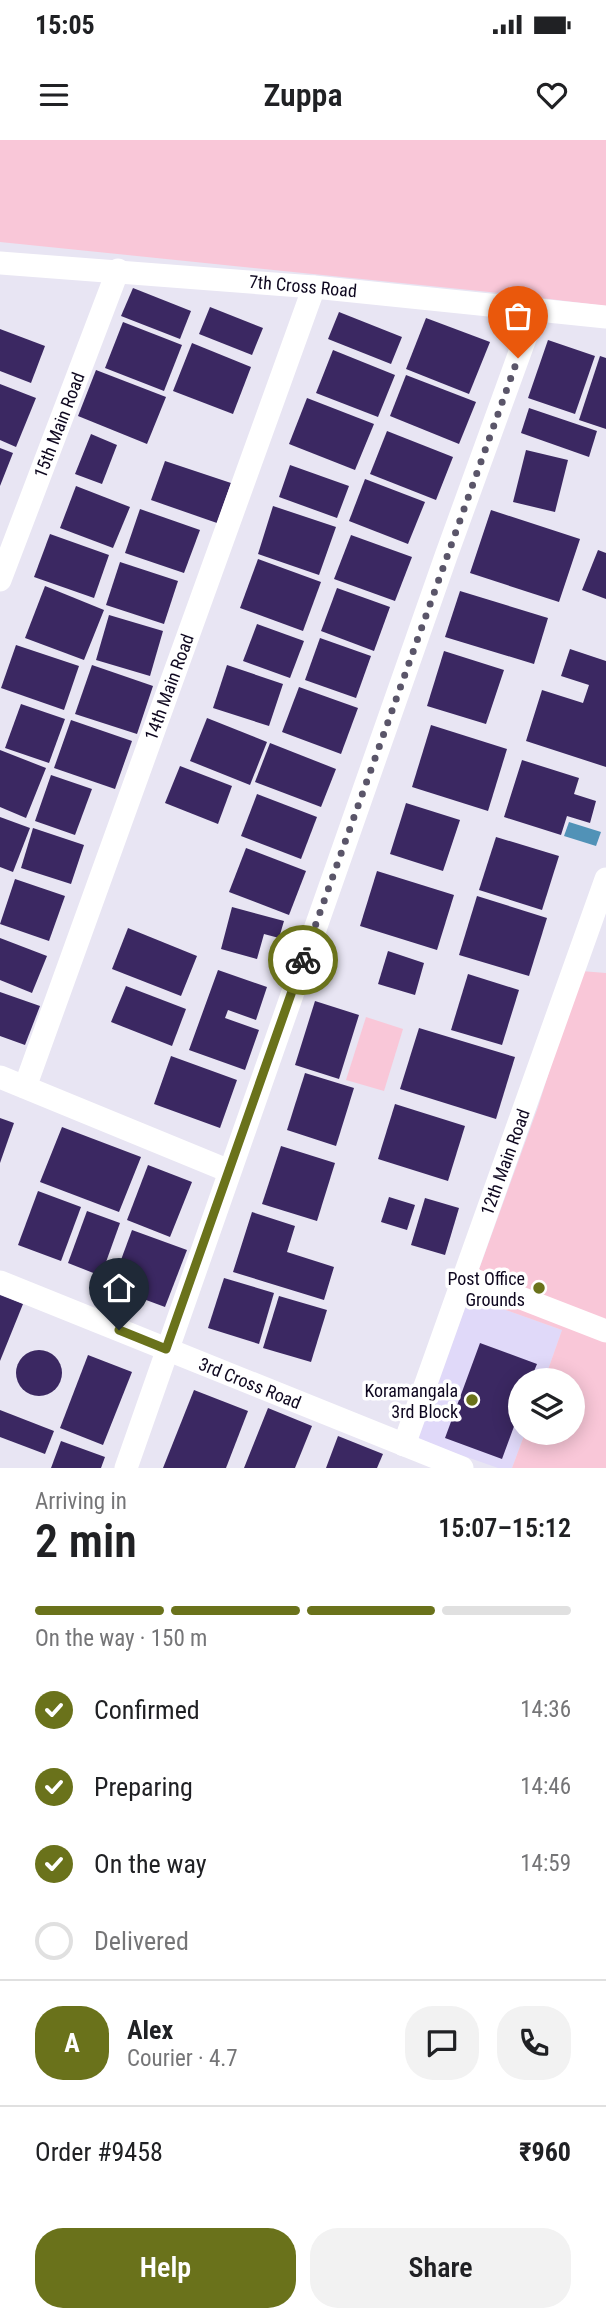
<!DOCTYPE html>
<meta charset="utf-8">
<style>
:root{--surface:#fff;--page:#f2f2f2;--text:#202124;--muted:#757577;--line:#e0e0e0;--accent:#6a721b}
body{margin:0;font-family:"Roboto Condensed",sans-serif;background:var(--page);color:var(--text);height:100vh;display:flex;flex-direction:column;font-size:26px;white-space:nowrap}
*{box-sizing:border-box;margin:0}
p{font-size:23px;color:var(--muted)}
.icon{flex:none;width:38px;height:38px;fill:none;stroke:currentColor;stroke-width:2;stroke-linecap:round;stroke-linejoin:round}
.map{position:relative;height:1328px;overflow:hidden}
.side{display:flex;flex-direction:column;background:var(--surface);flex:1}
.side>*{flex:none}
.controls{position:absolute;left:508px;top:1228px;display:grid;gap:14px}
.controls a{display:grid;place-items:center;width:77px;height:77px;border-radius:50%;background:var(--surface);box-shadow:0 4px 18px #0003;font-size:35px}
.pin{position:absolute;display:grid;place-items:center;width:60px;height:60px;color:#fff;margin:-72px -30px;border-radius:50% 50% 50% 0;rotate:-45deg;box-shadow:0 0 7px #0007}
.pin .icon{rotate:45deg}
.courier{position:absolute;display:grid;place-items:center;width:70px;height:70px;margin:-35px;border:5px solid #6a721b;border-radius:50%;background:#fff;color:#222;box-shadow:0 2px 9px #0007}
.head em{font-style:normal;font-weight:600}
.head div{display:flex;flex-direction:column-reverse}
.head{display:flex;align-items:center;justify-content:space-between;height:119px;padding:0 35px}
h1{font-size:46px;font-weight:600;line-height:52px}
.bar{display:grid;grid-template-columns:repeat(4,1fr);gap:10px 7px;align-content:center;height:84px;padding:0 35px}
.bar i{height:9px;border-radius:5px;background:var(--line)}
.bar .selected{background:var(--accent)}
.bar p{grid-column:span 4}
.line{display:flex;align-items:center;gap:18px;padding:0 35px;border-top:2px solid var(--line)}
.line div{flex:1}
.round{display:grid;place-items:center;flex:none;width:74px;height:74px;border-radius:28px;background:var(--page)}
ol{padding:0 35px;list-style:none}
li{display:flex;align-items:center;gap:21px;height:77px}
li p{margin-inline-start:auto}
li .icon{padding:7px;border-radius:50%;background:var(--accent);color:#fff;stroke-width:4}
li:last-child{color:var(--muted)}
li i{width:38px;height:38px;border:4px solid var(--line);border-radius:50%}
.action{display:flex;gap:14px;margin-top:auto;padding:14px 35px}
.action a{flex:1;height:80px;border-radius:28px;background:var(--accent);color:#fff;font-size:28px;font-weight:600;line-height:80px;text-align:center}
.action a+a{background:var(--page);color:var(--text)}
.status{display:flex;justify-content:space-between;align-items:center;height:49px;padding:0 35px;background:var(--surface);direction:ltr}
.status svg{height:19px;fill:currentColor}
header{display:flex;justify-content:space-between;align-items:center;height:91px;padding:0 35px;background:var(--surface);font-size:32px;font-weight:600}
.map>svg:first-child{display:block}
.built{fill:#e0d9f9}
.green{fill:#f9c7d8}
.water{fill:#5192b7}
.building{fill:#3b2862}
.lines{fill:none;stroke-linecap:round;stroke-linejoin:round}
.minor{stroke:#fff;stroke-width:23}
.done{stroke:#5a5569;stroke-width:7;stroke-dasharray:0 12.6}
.route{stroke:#6a721b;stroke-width:9}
.poi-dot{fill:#6a721b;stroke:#fff;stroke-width:2.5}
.labels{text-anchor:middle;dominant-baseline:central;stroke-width:7;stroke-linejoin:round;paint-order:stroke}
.street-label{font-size:18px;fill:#0e071f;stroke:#fff}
.poi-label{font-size:18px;fill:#0e071f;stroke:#fff;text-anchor:end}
</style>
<div class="status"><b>15:05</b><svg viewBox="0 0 49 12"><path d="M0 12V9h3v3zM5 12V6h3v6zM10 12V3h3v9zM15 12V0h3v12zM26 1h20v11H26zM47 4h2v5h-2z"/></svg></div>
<header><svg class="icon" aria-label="menu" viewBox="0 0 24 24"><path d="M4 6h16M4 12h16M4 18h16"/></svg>Zuppa<svg class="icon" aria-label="heart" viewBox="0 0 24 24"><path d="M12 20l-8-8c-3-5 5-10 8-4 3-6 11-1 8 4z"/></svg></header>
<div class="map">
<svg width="606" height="1328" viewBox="0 0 606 1328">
<rect width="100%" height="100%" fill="#e8e5f3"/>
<polygon class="built" points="469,1157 562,1190 544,1241 520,1241 520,1293 525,1293 512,1328 498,1328 418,1300"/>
<g class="green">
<polygon points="0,0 606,0 606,166 509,154 0,102"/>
<polygon points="581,831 606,833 606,1328 512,1328 525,1293 572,1293 572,1241 544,1241 562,1190 469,1157 538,967"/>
<polygon points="366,877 403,889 384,951 346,940"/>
</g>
<polygon class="water" points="569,682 601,692 596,706 564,696"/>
<g class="building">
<polygon points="133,148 191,171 180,199 121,176"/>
<polygon points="210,167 263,188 252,215 199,194"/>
<polygon points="339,172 402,197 391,224 328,199"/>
<polygon points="426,178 490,202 469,254 406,229"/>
<polygon points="123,182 182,205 164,251 105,228"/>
<polygon points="0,189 45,206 31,243 0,231"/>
<polygon points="548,200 595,216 575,274 528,258"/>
<polygon points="192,203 251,227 233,274 173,251"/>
<polygon points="333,210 395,235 378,277 316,253"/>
<polygon points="600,216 606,218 606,289 579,280"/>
<polygon points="96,230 166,257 147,304 78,276"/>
<polygon points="406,235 476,262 459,304 390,276"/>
<polygon points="0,244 36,258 16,307 0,300"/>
<polygon points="307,258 374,284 355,330 289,304"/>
<polygon points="529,268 597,291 589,317 521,293"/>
<polygon points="387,291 453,317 436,360 370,334"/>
<polygon points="91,294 117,305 102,344 75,334"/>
<polygon points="0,308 13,313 0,346"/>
<polygon points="526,310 568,320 555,372 513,362"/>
<polygon points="165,321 231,343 217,383 151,360"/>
<polygon points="290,325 349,346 337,378 279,357"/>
<polygon points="365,339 425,362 408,404 349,381"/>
<polygon points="76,346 130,367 113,408 60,388"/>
<polygon points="273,366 336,387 319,435 258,414"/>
<polygon points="140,369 200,390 184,433 125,413"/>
<polygon points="491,370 580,399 559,462 470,433"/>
<polygon points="50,394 109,415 94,458 34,437"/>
<polygon points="351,395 412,417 395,461 334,439"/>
<polygon points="598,410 606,413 606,459 582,450"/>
<polygon points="258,419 321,442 303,491 240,468"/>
<polygon points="120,422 178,441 164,484 106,465"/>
<polygon points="45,446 104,470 84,520 25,498"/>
<polygon points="337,448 390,467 374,511 321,491"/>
<polygon points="460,451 548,478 534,524 445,497"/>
<polygon points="109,475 163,491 150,536 96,520"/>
<polygon points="257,484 304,501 290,538 243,521"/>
<polygon points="320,498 371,516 356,558 305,540"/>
<polygon points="16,505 79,526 64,570 1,548"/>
<polygon points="570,509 606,521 606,627 526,601 542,550 583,563 589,545 561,536"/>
<polygon points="444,511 504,530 486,584 427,566"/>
<polygon points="92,525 153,546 137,594 75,574"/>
<polygon points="227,525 283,544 269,586 213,568"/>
<polygon points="299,547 358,568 341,614 282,592"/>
<polygon points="21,564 65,579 49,623 5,608"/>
<polygon points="207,578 267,602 250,645 190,621"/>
<polygon points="71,580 132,601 115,649 54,628"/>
<polygon points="431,585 507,609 488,671 412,647"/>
<polygon points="270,603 336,629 321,667 255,642"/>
<polygon points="0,610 46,628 26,678 0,667"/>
<polygon points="522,620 579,638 574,654 596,661 590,683 567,676 561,695 504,677"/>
<polygon points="180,626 232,646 218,684 165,663"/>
<polygon points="51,635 92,649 75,695 35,681"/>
<polygon points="257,654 317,677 301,719 241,696"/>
<polygon points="406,663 460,680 443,731 390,714"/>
<polygon points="0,677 30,688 13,732 0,727"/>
<polygon points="33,688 84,705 71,744 21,728"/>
<polygon points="496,697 559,716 542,770 479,750"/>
<polygon points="246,708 306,731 289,775 229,752"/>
<polygon points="377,731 454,755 437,810 360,786"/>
<polygon points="15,739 65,756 49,801 0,784"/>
<polygon points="477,756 547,778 529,836 459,815"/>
<polygon points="232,767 284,781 279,798 264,794 257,819 221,809"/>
<polygon points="128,788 197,816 181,856 112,829"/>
<polygon points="0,798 47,816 32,853 0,840"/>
<polygon points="388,811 424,823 415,855 378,844"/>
<polygon points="218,830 267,847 256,880 228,870 225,878 259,890 245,930 189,910"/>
<polygon points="468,834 519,850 502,905 451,890"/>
<polygon points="126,846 186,869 172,906 111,882"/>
<polygon points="0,852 40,866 25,905 0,896"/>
<polygon points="315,861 359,875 339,939 295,925"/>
<polygon points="419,888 515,917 496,979 400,949"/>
<polygon points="171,916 237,940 220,988 154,964"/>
<polygon points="305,933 354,948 336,1006 287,990"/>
<polygon points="395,964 465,986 448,1041 378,1019"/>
<polygon points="0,978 14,983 0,1023"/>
<polygon points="62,987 141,1017 119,1072 40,1042"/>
<polygon points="281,1006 335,1023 317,1081 262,1064"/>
<polygon points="148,1025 192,1042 170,1097 127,1080"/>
<polygon points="38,1051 81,1067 61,1121 18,1105"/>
<polygon points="389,1057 415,1065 407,1090 381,1082"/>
<polygon points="425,1058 459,1068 445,1115 411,1105"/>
<polygon points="87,1071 120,1083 101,1136 68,1123"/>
<polygon points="252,1072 295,1086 287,1112 334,1127 324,1160 233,1132"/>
<polygon points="132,1090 187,1110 165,1167 111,1147"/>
<polygon points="224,1138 274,1153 259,1204 208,1188"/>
<polygon points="0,1155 23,1164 0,1221"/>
<polygon points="279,1156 327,1170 311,1222 263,1208"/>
<polygon points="480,1203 537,1224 530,1241 520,1241 520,1270 502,1319 445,1298"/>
<circle cx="39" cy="1233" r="23"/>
<polygon points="88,1215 132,1232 103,1305 60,1288"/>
<polygon points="194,1250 248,1271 226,1328 163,1328"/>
<polygon points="268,1268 312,1286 295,1328 244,1328"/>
<polygon points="0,1270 54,1291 45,1314 0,1297"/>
<polygon points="338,1296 383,1314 377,1328 326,1328"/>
<polygon points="61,1301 105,1317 101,1328 51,1328"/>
</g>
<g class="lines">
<g class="minor">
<polyline points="0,123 314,147 606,177"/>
<polyline points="0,440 118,130"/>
<polyline points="0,937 229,1031"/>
<polyline points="25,947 314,147"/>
<polyline points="464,1136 606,1191"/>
<polyline points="0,1142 462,1328"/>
<polyline points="404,1305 606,739"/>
<polyline points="126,1328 446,416 536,168"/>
</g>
</g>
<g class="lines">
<polyline class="done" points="303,820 518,218"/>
<polyline class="route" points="119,1190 166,1209 303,820"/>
</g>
<g class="poi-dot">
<circle cx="539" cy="1148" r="7"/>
<circle cx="472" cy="1260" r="7"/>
</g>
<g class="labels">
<g class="street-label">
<text transform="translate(303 146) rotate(5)">7th Cross Road</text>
<text transform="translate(59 285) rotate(-69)">15th Main Road</text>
<text transform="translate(169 547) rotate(-70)">14th Main Road</text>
<text transform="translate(505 1022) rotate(-70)">12th Main Road</text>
<text transform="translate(250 1243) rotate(22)">3rd Cross Road</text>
</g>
<g class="poi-label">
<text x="525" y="1138">Post Office<tspan x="525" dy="21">Grounds</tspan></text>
<text x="458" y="1250">Koramangala<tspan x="458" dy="21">3rd Block</tspan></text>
</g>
</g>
</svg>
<div class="controls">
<a><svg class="icon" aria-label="layers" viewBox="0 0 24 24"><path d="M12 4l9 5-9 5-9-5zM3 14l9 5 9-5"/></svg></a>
</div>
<div class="pin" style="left:518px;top:218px;background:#ea580c"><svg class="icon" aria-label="bag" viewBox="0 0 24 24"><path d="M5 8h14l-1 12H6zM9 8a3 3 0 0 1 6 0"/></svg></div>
<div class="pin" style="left:119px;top:1190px;background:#1f2937"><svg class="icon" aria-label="home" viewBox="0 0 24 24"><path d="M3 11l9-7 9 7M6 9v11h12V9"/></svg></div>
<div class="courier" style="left:303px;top:820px"><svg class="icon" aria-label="bike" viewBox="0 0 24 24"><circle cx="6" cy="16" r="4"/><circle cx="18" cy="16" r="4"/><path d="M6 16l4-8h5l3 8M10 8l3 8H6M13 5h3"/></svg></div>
</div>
<section class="side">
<div class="head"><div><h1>2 min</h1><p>Arriving in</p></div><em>15:07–15:12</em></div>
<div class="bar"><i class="selected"></i><i class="selected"></i><i class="selected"></i><i></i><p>On the way · 150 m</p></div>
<ol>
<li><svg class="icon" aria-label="check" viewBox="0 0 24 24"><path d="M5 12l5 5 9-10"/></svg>Confirmed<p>14:36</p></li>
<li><svg class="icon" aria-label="check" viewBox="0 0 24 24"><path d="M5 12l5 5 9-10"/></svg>Preparing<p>14:46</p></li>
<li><svg class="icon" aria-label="check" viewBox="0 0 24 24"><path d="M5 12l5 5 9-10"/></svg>On the way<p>14:59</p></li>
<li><i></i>Delivered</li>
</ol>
<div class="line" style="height:126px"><b class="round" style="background:var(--accent);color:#fff">A</b><div><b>Alex</b><p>Courier · 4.7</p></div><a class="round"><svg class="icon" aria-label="chat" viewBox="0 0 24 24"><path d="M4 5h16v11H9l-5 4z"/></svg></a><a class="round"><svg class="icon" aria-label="phone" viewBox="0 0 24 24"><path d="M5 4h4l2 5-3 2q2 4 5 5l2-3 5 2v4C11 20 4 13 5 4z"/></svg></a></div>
<div class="line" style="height:91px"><div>Order #9458</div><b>₹960</b></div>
<div class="action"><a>Help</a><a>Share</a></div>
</section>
